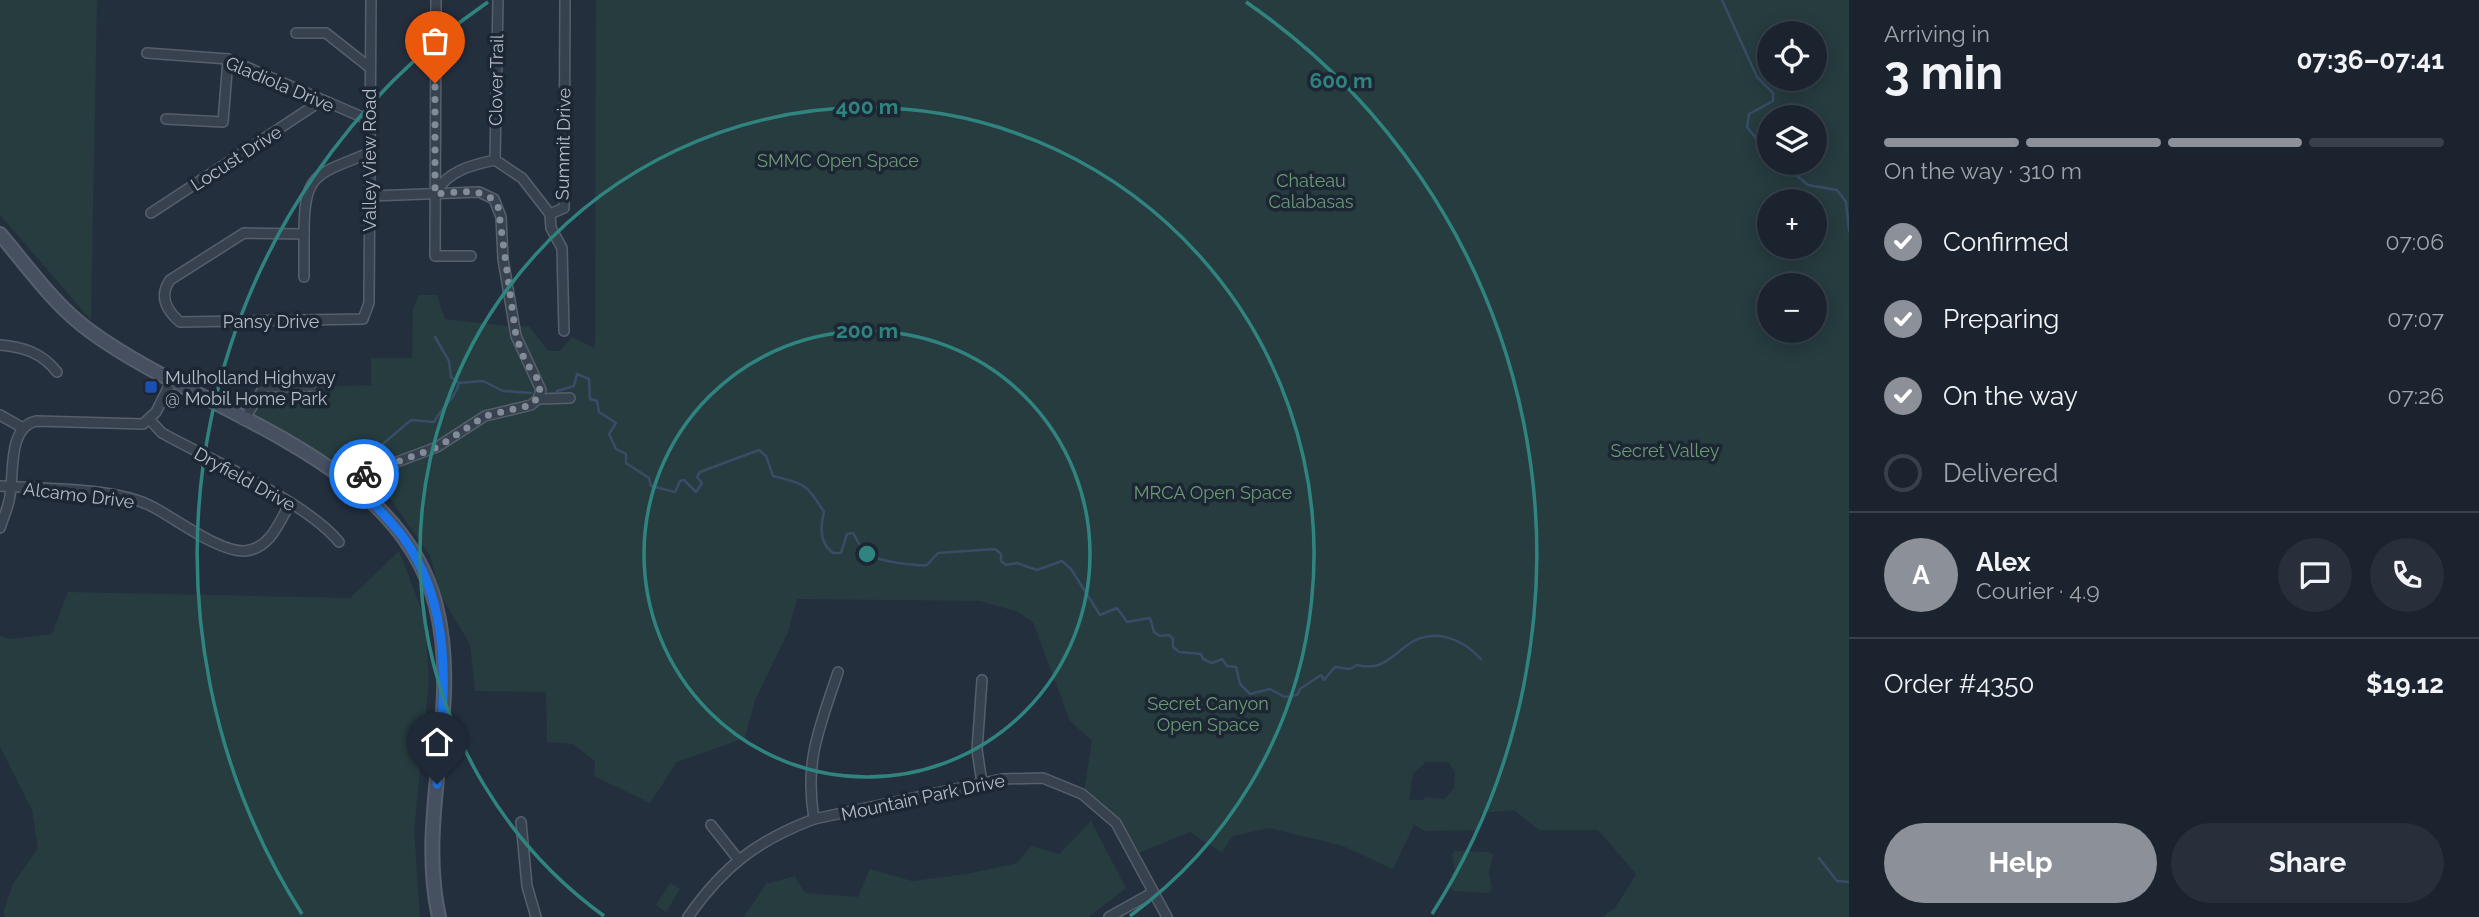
<!DOCTYPE html>
<meta charset="utf-8">
<style>
:root{--surface:#1b232e;--page:#282f3a;--text:#f1f3f6;--muted:#a0a4aa;--line:#39404a;--accent:#8c9099}
body{margin:0;font-family:Raleway,sans-serif;background:var(--page);color:var(--text);height:100vh;display:flex;flex-direction:column;font-size:26px;white-space:nowrap}
*{box-sizing:border-box;margin:0}
p{font-size:23px;color:var(--muted)}
.icon{flex:none;width:38px;height:38px;fill:none;stroke:currentColor;stroke-width:2;stroke-linecap:round;stroke-linejoin:round}
.map{position:relative;flex:1;overflow:hidden}
.side{display:flex;flex-direction:column;background:var(--surface);width:630px}
.side>*{flex:none}
.controls{position:absolute;left:1757px;top:21px;display:grid;gap:14px}
.controls a{display:grid;place-items:center;width:70px;height:70px;border-radius:50%;background:var(--surface);box-shadow:0 4px 18px #0003,0 0 0 2px var(--line);font-size:35px}
.pin{position:absolute;display:grid;place-items:center;width:60px;height:60px;color:#fff;margin:-72px -30px;border-radius:50% 50% 50% 0;rotate:-45deg;box-shadow:0 0 7px #0007}
.pin .icon{rotate:45deg}
.courier{position:absolute;display:grid;place-items:center;width:70px;height:70px;margin:-35px;border:5px solid #1a73e8;border-radius:50%;background:#fff;color:#222;box-shadow:0 2px 9px #0007}
.overview em{font-style:normal;font-weight:700}
.overview div{display:flex;flex-direction:column-reverse}
.overview{display:flex;align-items:center;justify-content:space-between;height:119px;padding:0 35px}
h1{font-size:46px;font-weight:700;line-height:52px}
.bar{display:grid;grid-template-columns:repeat(4,1fr);gap:10px 7px;align-content:center;height:84px;padding:0 35px}
.bar i{height:9px;border-radius:5px;background:var(--line)}
.bar .active{background:var(--accent)}
.bar p{grid-column:span 4}
.line{display:flex;align-items:center;gap:18px;padding:0 35px;border-top:2px solid var(--line)}
.line div{flex:1}
.round{display:grid;place-items:center;flex:none;width:74px;height:74px;border-radius:37px;background:var(--page)}
ol{padding:0 35px;list-style:none}
li{display:flex;align-items:center;gap:21px;height:77px}
li p{margin-inline-start:auto}
li .icon{padding:7px;border-radius:50%;background:var(--accent);color:#fff;stroke-width:4}
li:last-child{color:var(--muted)}
li i{width:38px;height:38px;border:4px solid var(--line);border-radius:50%}
.primary-button{display:flex;gap:14px;margin-top:auto;padding:14px 35px}
.primary-button a{flex:1;height:80px;border-radius:42px;background:var(--accent);color:#fff;font-size:28px;font-weight:700;line-height:80px;text-align:center}
.primary-button a+a{background:var(--page);color:var(--text)}
main{display:flex;flex:1;min-height:0}
.map>svg:first-child{display:block}
.green{fill:#263c3f;fill-rule:evenodd}
.lines{fill:none;stroke-linecap:round;stroke-linejoin:round}
.stream{stroke:#394c67;stroke-width:2.5}
.minor-casing{stroke:#565f6c;stroke-width:12}
.secondary-casing{stroke:#565f6c;stroke-width:16}
.minor{stroke:#38414e;stroke-width:9}
.secondary{stroke:#465061;stroke-width:12}
.done{stroke:#828b98;stroke-width:7;stroke-dasharray:0 12.6}
.route{stroke:#1a73e8;stroke-width:9}
.ring{fill:none;stroke:#308480;stroke-width:3.5}
.transit-dot{fill:#1a4fb4;stroke:#1d2633;stroke-width:2.5}
.labels{text-anchor:middle;dominant-baseline:central;stroke-width:7;stroke-linejoin:round;paint-order:stroke}
.street-label{font-size:18px;fill:#b4bcc9;stroke:#1d2633}
.park-label{font-size:18px;fill:#6b9a76;stroke:#1d2633}
.poi-label{font-size:18px;fill:#b4bcc9;stroke:#1d2633;text-anchor:start}
.centre{fill:#308480;stroke:#1d2633;stroke-width:3.5}
.ring-label{font-size:21px;text-anchor:middle;font-weight:bold;fill:#308480;stroke:#1d2633;stroke-width:7;stroke-linejoin:round;paint-order:stroke}
</style>
<main>
<div class="map">
<svg width="1849" height="917" viewBox="0 0 1849 917">
<rect width="100%" height="100%" fill="#242f3e"/>
<g class="green">
<polygon points="0,0 97,0 91,320 0,215"/>
<path d="M596,0H1849V917H1603L1616,907L1636,874L1598,830H1539L1514,810L1481,813L1477,830L1425,831L1414,825L1393,869L1343,846L1270,828L1232,836L1222,853L1190,832L1139,853L1135,844L1128,847L1121,834L1084,791L1092,741L1070,721L1033,622L1018,612L980,601L797,599L788,632L755,700L745,738L677,762L650,803L594,776L595,761L573,744L547,742L546,692L475,691L470,644L441,596L430,556L381,485L252,416L267,389L371,385V358H412L413,309L419,295H437L445,319L508,326H529L548,351H560L572,337L595,348ZM1769,33H1815V79H1769ZM1769,117H1815V163H1769ZM1769,201H1815V247H1769ZM1769,285H1815V331H1769ZM1426,762H1448L1455,773L1454,789L1444,799L1426,797L1423,800H1409L1413,774Z"/>
<polygon points="399,551 425,619 429,681 414,831 420,917 6,917 3,913 13,884 38,848 32,810 0,747 0,636 11,639 52,634 68,592 350,598"/>
<polygon points="1091,821 1126,888 1089,917 744,917 766,884 795,876 805,893 858,897 870,869 912,881 967,874 1017,863 1031,846 1059,854"/>
<polygon points="1455,851 1489,852 1493,855 1489,872 1492,889 1488,893 1454,891 1451,888 1451,875 1455,871 1452,854"/>
<polygon points="670,883 680,889 666,912 656,905"/>
</g>
<g class="lines">
<g class="stream">
<polyline points="1722,0 1757,77 1773,93 1773,101 1749,114 1747,127 1769,155"/>
<polyline points="1782,163 1808,185 1837,190 1846,202 1849,231"/>
<polyline points="435,337 449,361 451,377 459,383"/>
<path d="M557,391L574,386L577,374L589,379L590,399L597,401L599,412L616,423L609,434L616,449L626,454V463L649,478L651,486L675,492L680,481L684,480L696,492L702,483L697,477L700,472L759,450L766,456L773,476C805,484 807,484 824,512C820,527 819,543 833,553H841L847,534L853,533C857,539 860,548 866,553C875,561 914,566 927,565L938,553L995,549L1001,554V561L1006,565L1017,563L1037,570L1062,561L1071,569L1100,615L1117,608L1127,622L1150,618L1154,632L1160,636L1169,635L1173,639V647L1179,652L1201,654L1203,659L1212,663L1222,659L1227,666L1236,667L1240,684L1250,694L1270,689L1285,697L1297,695L1300,689L1321,675L1324,680L1335,667L1350,669L1357,665C1380,671 1389,659 1406,646C1431,626 1462,638 1481,659"/>
<path d="M349,463L384,443L411,420L434,422C442,407 455,399 459,383L483,381L503,391L531,393"/>
<polyline points="1819,858 1837,881 1849,882"/>
</g>
<g class="minor-casing">
<g id="minor">
<polyline points="436,0 435,256 471,256"/>
<polyline points="296,33 326,33 369,67"/>
<polyline points="147,53 228,59 369,120"/>
<polyline points="166,119 223,122 228,59"/>
<path d="M369,153C316,175 304,172 304,234L244,233L170,280C159,296 166,310 180,322L363,319L369,303L371,0"/>
<polyline points="495,160 498,0"/>
<path d="M435,193C448,171 471,165 495,160L522,178L550,214L564,208L565,0"/>
<polyline points="151,213 321,101"/>
<polyline points="550,214 551,228 562,248 564,331"/>
<polyline points="304,234 304,277"/>
<path d="M0,345C24,347 42,353 57,372"/>
<polyline points="538,399 570,398"/>
<polyline points="0,415 23,428"/>
<path d="M149,419L162,433C209,459 308,503 339,542"/>
<polyline points="244,420 264,387 317,386"/>
<polyline points="352,482 359,476 437,447 485,416 531,405 538,399 541,390 516,336 503,259 501,217 494,199 479,192 371,196"/>
<path d="M0,486C43,489 117,487 153,507C176,519 219,552 244,551C270,549 279,523 290,503"/>
<path d="M0,528C3,519 7,510 9,501C15,478 6,428 36,421L143,424L156,412L171,382"/>
<polyline points="982,783 977,750 982,680"/>
<path d="M814,819C804,760 820,727 838,672"/>
<polyline points="521,822 527,886 536,917"/>
<polyline points="711,825 738,859"/>
<path d="M688,917C723,867 756,841 814,819L1002,779L1043,778L1082,794L1116,823L1167,917"/>
<polyline points="1109,917 1152,893"/>
</g>
</g>
<g class="secondary-casing">
<path id="secondary" d="M0,234C28,267 55,306 90,331C201,413 399,457 436,606C462,709 416,815 439,917"/>
</g>
<use href="#minor" class="minor"/>
<use href="#secondary" class="secondary"/>
</g>
<g class="lines">
<path class="done" d="M364,474L438,447L485,416L531,405L540,395L539,381L525,361L516,336L498,206C485,185 456,193 435,194V83"/>
<path class="route" d="M364,474L352,482C369,500 388,517 403,537C456,611 444,698 437,784"/>
</g>
<g class="ring">
<circle cx="867" cy="554" r="223"/>
<path d="M604 916A447 447 0 1 1 1130 916"/>
<path d="M302 914A670 670 0 0 1 488 2M1246 2A670 670 0 0 1 1432 914"/>
</g>
<rect class="transit-dot" x="144" y="380" width="14" height="14" rx="3.5"/>
<g class="labels">
<g class="street-label">
<text transform="translate(496 80) rotate(-89)">Clover Trail</text>
<text transform="translate(280 84) rotate(23)">Gladiola Drive</text>
<text transform="translate(563 144) rotate(-89)">Summit Drive</text>
<text transform="translate(236 158) rotate(-33)">Locust Drive</text>
<text transform="translate(369 160) rotate(-90)">Valley View Road</text>
<text x="271" y="321">Pansy Drive</text>
<text transform="translate(245 479) rotate(29)">Dryfield Drive</text>
<text transform="translate(79 495) rotate(7)">Alcamo Drive</text>
<text transform="translate(923 797) rotate(-12)">Mountain Park Drive</text>
</g>
<g class="park-label">
<text x="838" y="160">SMMC Open Space</text>
<text x="1311" y="180">Chateau<tspan x="1311" dy="21">Calabasas</tspan></text>
<text x="1665" y="450">Secret Valley</text>
<text x="1213" y="492">MRCA Open Space</text>
<text x="1208" y="703">Secret Canyon<tspan x="1208" dy="21">Open Space</tspan></text>
</g>
<g class="poi-label">
<text x="165" y="377">Mulholland Highway<tspan x="165" dy="21">@ Mobil Home Park</tspan></text>
</g>
</g>
<circle cx="867" cy="554" r="10" class="centre"/>
<g class="ring-label">
<text x="1341" y="88">600 m</text>
<text x="867" y="114">400 m</text>
<text x="867" y="338">200 m</text>
</g>
</svg>
<div class="controls">
<a><svg class="icon" aria-label="locate" viewBox="0 0 24 24"><circle cx="12" cy="12" r="6"/><path d="M12 2v4M12 18v4M2 12h4M18 12h4"/></svg></a>
<a><svg class="icon" aria-label="layers" viewBox="0 0 24 24"><path d="M12 4l9 5-9 5-9-5zM3 14l9 5 9-5"/></svg></a>
<a>+</a>
<a>−</a>
</div>
<div class="pin" style="left:435px;top:83px;background:#ea580c"><svg class="icon" aria-label="bag" viewBox="0 0 24 24"><path d="M5 8h14l-1 12H6zM9 8a3 3 0 0 1 6 0"/></svg></div>
<div class="pin" style="left:437px;top:784px;background:#1f2937"><svg class="icon" aria-label="home" viewBox="0 0 24 24"><path d="M3 11l9-7 9 7M6 9v11h12V9"/></svg></div>
<div class="courier" style="left:364px;top:474px"><svg class="icon" aria-label="bike" viewBox="0 0 24 24"><circle cx="6" cy="16" r="4"/><circle cx="18" cy="16" r="4"/><path d="M6 16l4-8h5l3 8M10 8l3 8H6M13 5h3"/></svg></div>
</div>
<section class="side">
<div class="overview"><div><h1>3 min</h1><p>Arriving in</p></div><em>07:36–07:41</em></div>
<div class="bar"><i class="active"></i><i class="active"></i><i class="active"></i><i></i><p>On the way · 310 m</p></div>
<ol>
<li><svg class="icon" aria-label="check" viewBox="0 0 24 24"><path d="M5 12l5 5 9-10"/></svg>Confirmed<p>07:06</p></li>
<li><svg class="icon" aria-label="check" viewBox="0 0 24 24"><path d="M5 12l5 5 9-10"/></svg>Preparing<p>07:07</p></li>
<li><svg class="icon" aria-label="check" viewBox="0 0 24 24"><path d="M5 12l5 5 9-10"/></svg>On the way<p>07:26</p></li>
<li><i></i>Delivered</li>
</ol>
<div class="line" style="height:126px"><b class="round" style="background:var(--accent);color:#fff">A</b><div><b>Alex</b><p>Courier · 4.9</p></div><a class="round"><svg class="icon" aria-label="chat" viewBox="0 0 24 24"><path d="M4 5h16v11H9l-5 4z"/></svg></a><a class="round"><svg class="icon" aria-label="phone" viewBox="0 0 24 24"><path d="M5 4h4l2 5-3 2q2 4 5 5l2-3 5 2v4C11 20 4 13 5 4z"/></svg></a></div>
<div class="line" style="height:91px"><div>Order #4350</div><b>$19.12</b></div>
<div class="primary-button"><a>Help</a><a>Share</a></div>
</section>
</main>
